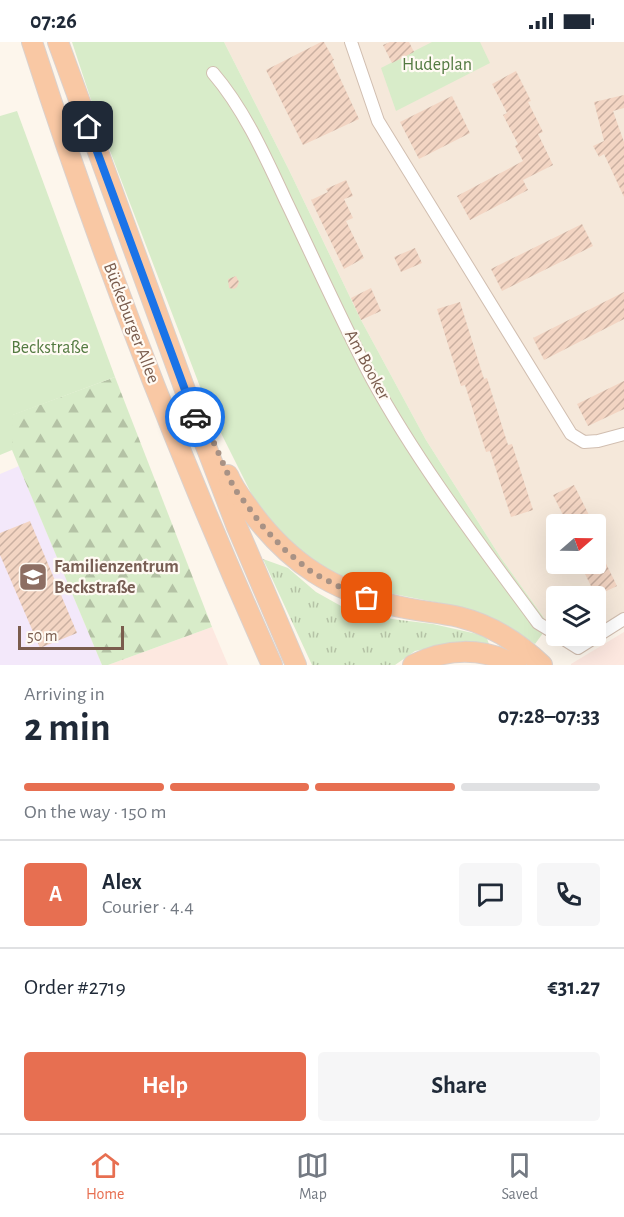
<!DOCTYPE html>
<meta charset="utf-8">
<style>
:root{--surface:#fff;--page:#f6f6f7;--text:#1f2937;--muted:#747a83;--line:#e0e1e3;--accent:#e76f51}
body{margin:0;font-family:"Alegreya Sans",sans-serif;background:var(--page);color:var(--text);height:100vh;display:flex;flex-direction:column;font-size:22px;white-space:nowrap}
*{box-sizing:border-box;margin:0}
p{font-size:20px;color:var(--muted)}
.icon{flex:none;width:33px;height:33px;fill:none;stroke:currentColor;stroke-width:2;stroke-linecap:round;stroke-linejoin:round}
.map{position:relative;height:623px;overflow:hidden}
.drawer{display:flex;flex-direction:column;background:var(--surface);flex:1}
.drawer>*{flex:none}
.needle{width:39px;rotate:70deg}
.fabs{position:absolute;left:546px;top:472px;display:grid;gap:12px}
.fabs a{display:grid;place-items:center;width:60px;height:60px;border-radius:6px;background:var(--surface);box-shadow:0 6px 24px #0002;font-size:30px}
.scale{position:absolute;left:18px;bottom:15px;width:106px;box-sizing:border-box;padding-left:6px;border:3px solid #7a5c4d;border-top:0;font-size:16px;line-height:21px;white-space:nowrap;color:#7a5c4d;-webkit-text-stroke:4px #fffaf3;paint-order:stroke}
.pin{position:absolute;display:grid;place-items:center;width:51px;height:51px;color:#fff;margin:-26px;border-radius:12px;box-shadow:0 3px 9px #0006}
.courier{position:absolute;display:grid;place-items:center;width:60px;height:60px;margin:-30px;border:4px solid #1a73e8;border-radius:50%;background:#fff;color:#222;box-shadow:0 2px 8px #0007}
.overview em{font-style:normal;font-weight:600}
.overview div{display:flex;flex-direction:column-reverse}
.overview{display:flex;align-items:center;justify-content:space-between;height:102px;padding:0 24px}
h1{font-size:39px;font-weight:600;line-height:45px}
.bar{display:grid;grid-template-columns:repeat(4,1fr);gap:9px 6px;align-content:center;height:72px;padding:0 24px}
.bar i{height:8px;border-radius:4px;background:var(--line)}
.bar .selected{background:var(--accent)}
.bar p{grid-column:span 4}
.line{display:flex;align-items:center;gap:15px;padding:0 24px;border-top:2px solid var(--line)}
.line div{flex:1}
.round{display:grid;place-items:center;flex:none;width:63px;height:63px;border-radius:6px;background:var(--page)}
.button{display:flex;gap:12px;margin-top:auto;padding:12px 24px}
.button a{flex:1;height:69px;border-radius:6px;background:var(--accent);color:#fff;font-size:24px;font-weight:600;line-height:69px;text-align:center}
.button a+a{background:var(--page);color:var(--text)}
.status{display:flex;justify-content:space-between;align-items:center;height:42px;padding:0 30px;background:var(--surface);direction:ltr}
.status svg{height:16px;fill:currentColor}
.tab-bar{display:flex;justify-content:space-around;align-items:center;height:84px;border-top:2px solid var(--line);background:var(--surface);font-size:16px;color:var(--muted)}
.tab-bar a{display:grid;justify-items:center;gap:3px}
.tab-bar .selected{color:var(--accent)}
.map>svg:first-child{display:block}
.residential{fill:#f5e8da;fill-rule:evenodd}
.commercial{fill:#fde8e0}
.education{fill:#f3e8fa}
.grass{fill:url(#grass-tufts)}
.forest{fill:url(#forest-firs)}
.green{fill:#d8ecc9}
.building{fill:url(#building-hatch)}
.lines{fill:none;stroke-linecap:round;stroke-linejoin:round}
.minor-casing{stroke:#d1beb0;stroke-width:14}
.trunk-casing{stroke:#dad1cd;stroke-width:22}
.minor{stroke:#fff;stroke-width:12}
.trunk{stroke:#f9c8a4;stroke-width:20}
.done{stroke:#a89285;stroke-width:6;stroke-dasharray:0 10.8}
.route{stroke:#1a73e8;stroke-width:8}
.labels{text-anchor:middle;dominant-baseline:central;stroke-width:4.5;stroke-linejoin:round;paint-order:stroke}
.park-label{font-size:18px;fill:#537a41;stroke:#fffaf3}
.street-label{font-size:18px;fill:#7a5c4d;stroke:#fffaf3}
.education-label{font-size:18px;font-weight:bold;fill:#785e54;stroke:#fffaf3;text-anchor:start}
</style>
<div class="status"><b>07:26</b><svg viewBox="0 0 49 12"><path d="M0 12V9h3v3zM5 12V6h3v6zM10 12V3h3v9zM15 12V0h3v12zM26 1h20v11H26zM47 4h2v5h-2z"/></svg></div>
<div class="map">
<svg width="624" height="623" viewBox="0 0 624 623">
<defs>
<pattern id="grass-tufts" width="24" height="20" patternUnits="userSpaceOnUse" patternTransform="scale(1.5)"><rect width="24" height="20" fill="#d8ecc9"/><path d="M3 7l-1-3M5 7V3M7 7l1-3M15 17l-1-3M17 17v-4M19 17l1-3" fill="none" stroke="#b4c2a5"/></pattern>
<pattern id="forest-firs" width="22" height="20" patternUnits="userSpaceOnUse" patternTransform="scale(1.5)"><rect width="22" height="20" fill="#d8ecc9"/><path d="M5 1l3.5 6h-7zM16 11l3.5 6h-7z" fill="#b4c2a5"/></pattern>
<pattern id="building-hatch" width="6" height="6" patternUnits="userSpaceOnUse" patternTransform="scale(1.5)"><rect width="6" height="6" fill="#f3d5c3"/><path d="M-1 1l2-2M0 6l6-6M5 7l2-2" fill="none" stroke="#cab0a1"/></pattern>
</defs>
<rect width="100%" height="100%" fill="#fdf6ec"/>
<path class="residential" d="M224,0H624V573L596,587V555H556V586L549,583L501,516L426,398L361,278L289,128ZM556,483H596V522H556Z"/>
<g class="commercial">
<polygon points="212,585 228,623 108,623"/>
<polygon points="624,590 624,623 571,623 571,622"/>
</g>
<polygon class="education" points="19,424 102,623 0,623 0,432"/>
<polygon class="grass" points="263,517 288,526 316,550 341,564 392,577 433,582 486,594 489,602 444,603 415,609 395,623 312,623"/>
<polygon class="forest" points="115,335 212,585 108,623 102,623 12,408 12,373"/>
<g class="green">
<polygon points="72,0 224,0 289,128 361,278 426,398 501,516 549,583 535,602 510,585 487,574 460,565 368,547 341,537 292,504 270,481 253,455 207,363 94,67"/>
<polygon points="432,0 480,0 490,21 396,69 381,26"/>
<polygon points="17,69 115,335 13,373 12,408 0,413 0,74"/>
</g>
<g class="building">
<polygon points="321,0 324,0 334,18 332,19 359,77 303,103 266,28"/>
<polygon points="390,0 409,0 414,10 392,21 383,3"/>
<polygon points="516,29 531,59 528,60 543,90 538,92 553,123 523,138 528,148 470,178 457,154 523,119 515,104 518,102 503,73 507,71 492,42"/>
<polygon points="624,53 624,66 613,69 624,100 624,155 604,112 599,115 593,104 604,99 594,60"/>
<polygon points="452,54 470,91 419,117 400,80"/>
<polygon points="346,138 353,154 344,157 353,176 346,179 364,216 344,227 311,158 328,150 326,147"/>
<polygon points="582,182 593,204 502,249 491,227"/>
<polygon points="415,206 422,221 401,230 394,215"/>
<polygon points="236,234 239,240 237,245 234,247 229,246 228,237"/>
<polygon points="371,246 381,269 361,278 351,256"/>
<polygon points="624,250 624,277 544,318 533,296"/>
<polygon points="460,260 484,337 487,336 508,403 512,402 533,468 511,475 490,409 486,410 465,343 461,344 437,267"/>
<polygon points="624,339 624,367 588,384 577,362"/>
<polygon points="574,443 590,475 584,478 586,483 568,483 553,453"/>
<polygon points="30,479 77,591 40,606 0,513 0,491"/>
<polygon points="596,501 617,544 596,554 580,522 596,522"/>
</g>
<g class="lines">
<g class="minor-casing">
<g id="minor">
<polyline points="351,0 378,79 571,392 584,400 598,399 624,392"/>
<path d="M213,31C244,67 265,114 285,157C314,217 341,278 372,337C419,423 480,502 538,581L556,592"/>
<polyline points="559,594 578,606 624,577"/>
</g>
</g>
<g class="trunk-casing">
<g id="trunk">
<path d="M32,0C100,212 181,420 272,623"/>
<polyline points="58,0 196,378 237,485 296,623"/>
<path d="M228,433C234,448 244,459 253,472C291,522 331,547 392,563C414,569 437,570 459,575C492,583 518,600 542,623"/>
<path d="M413,623C446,606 482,605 516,623"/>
</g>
</g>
<use href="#minor" class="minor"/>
<use href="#trunk" class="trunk"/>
</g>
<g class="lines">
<polyline class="done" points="195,375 214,401 234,446 264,486 287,510 313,531 340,545 367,556"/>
<polyline class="route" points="88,85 195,375"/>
</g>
<defs>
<g id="school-square" transform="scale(1.5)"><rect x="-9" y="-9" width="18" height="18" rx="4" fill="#8d6e63" stroke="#fffaf3"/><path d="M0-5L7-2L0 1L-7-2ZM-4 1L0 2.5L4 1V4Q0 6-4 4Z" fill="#fff"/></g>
</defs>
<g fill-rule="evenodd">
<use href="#school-square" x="33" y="535"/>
</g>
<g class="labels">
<g class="park-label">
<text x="437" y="23">Hudeplan</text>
<text x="50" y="306">Beckstraße</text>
</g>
<g class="street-label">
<text transform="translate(131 281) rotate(69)">Bückeburger Allee</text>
<text transform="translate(367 323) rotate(62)">Am Booker</text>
</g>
<g class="education-label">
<text x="54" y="525">Familienzentrum<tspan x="54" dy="21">Beckstraße</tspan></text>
</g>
</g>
</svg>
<div class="fabs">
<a><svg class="needle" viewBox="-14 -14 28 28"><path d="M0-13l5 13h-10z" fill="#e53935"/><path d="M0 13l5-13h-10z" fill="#747a83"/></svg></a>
<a><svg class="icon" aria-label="layers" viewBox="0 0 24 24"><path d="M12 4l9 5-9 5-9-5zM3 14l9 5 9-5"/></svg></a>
</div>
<div class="scale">50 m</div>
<div class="pin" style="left:367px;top:556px;background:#ea580c"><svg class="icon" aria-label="bag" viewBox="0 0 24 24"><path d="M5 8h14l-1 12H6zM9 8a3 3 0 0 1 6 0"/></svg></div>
<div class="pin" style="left:88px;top:85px;background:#1f2937"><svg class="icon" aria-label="home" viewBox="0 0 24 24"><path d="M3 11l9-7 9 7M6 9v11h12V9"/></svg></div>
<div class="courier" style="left:195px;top:375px"><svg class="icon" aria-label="car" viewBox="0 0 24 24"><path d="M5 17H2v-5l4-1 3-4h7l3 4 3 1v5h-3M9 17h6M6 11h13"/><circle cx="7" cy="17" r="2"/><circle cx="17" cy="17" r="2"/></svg></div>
</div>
<section class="drawer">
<div class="overview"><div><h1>2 min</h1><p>Arriving in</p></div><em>07:28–07:33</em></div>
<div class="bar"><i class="selected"></i><i class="selected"></i><i class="selected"></i><i></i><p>On the way · 150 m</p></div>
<div class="line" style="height:108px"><b class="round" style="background:var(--accent);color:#fff">A</b><div><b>Alex</b><p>Courier · 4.4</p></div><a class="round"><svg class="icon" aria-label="chat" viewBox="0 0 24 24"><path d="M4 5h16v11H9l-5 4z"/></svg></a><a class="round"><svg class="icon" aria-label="phone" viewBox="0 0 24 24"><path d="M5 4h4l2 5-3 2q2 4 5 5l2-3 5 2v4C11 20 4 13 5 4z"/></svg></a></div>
<div class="line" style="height:78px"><div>Order #2719</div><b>€31.27</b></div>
<div class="button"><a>Help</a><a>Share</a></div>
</section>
<nav class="tab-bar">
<a class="selected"><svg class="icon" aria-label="home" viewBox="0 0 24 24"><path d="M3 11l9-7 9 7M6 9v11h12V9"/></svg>Home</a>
<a><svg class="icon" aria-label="map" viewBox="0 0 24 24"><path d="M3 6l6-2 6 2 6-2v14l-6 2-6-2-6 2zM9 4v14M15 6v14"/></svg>Map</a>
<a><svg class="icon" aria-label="saved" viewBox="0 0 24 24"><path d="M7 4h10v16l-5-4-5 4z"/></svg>Saved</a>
</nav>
